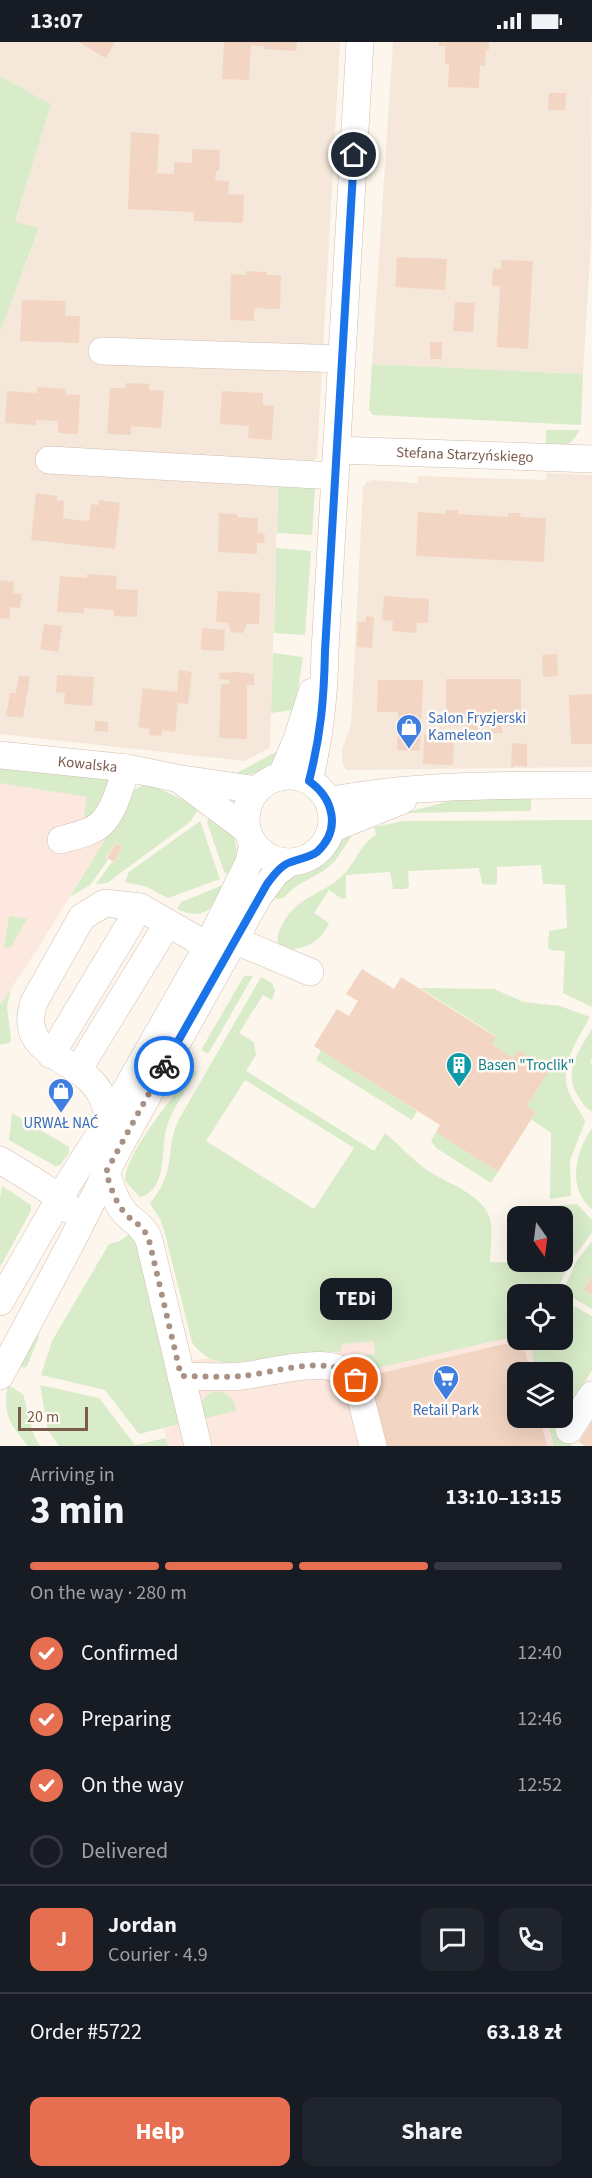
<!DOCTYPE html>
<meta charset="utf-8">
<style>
:root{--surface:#171b24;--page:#20242c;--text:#f1f3f6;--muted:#9ea1a6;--line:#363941;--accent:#e76f51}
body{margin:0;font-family:"Source Sans 3",sans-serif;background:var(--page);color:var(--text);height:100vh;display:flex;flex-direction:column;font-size:22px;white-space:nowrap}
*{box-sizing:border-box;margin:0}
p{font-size:20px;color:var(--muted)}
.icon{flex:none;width:33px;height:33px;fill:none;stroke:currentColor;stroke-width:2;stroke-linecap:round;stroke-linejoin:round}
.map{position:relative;height:1404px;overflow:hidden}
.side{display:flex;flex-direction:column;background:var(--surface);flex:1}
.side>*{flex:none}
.needle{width:39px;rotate:166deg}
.buttons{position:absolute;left:507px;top:1164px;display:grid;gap:12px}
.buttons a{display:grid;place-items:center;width:66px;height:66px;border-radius:12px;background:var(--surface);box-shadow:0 6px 24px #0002;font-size:30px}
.scale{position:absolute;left:18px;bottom:15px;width:70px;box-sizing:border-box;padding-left:6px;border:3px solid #7a5c4d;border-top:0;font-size:16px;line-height:21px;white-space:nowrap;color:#7a5c4d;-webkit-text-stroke:4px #fffaf3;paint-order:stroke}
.pin{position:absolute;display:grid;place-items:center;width:51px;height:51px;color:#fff;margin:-26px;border:3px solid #fff;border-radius:50%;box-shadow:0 2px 6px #0007}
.courier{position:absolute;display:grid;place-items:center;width:60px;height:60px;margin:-30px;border:4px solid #1a73e8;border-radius:50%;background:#fff;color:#222;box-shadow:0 2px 8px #0007}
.bubble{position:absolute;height:42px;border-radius:12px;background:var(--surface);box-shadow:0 6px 24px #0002;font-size:20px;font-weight:700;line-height:42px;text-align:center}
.head em{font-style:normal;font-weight:700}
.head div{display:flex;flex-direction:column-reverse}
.head{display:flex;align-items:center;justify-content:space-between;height:102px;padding:0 30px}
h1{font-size:39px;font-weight:700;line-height:45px}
.bar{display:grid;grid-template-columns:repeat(4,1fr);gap:9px 6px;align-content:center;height:72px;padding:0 30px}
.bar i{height:8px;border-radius:4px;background:var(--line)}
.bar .current{background:var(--accent)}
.bar p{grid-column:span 4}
.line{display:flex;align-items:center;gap:15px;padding:0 30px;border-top:2px solid var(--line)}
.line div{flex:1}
.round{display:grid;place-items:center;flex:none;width:63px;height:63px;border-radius:12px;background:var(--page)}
ol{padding:0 30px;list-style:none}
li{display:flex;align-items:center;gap:18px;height:66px}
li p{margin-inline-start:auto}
li .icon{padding:6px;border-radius:50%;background:var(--accent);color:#fff;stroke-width:4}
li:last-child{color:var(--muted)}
li i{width:33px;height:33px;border:3px solid var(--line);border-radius:50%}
.button{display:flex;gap:12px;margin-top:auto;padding:12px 30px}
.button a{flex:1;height:69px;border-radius:12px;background:var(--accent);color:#fff;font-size:24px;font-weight:700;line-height:69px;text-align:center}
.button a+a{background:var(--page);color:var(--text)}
.status{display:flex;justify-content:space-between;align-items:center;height:42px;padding:0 30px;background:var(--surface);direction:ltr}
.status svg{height:16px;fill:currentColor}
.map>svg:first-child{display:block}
.residential{fill:#f5e8da}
.commercial{fill:#fde8e0}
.green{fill:#d8ecc9;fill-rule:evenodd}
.building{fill:#f3d5c3}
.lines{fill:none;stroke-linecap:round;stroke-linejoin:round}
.minor-casing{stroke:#d1beb0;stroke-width:28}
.minor{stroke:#fff;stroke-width:27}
.done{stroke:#a89285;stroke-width:6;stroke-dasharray:0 10.8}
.route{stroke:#1a73e8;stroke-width:8}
.labels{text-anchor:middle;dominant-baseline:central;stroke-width:5;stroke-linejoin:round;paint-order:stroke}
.street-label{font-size:15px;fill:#7a5c4d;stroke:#fffaf3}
.shop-label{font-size:15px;fill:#366cbe;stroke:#fffaf3}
.culture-label{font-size:15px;fill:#0d838f;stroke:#fffaf3;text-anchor:start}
</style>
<div class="status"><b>13:07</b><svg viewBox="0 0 49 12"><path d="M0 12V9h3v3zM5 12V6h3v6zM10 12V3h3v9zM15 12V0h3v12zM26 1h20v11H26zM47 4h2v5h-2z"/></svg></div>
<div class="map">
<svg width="592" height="1404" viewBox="0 0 592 1404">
<rect width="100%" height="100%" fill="#fdf6ec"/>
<g class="residential">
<polygon points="0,0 340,0 317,416 310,422 278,437 270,706 244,719 0,692 0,290 39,187 15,181 51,62 0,34"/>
<polygon points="393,0 592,0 591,198 583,332 372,322"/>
<polygon points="547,431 592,433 592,725 346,728 342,720 342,707 351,683 363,445 367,440 372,438 417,441 418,434 546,438"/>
</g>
<g class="commercial">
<polygon points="0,722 105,734 116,779 40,903 0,963"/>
<polygon points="517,1282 518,1298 539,1298 540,1330 518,1330 518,1376 552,1376 559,1404 168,1404 164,1387 180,1382 166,1321"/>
</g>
<g class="green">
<polygon points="0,34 51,62 15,180 39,186 0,290"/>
<polygon points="372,322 583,332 581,383 373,373 369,368"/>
<polygon points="546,388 580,388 574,397 566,404 546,404"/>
<polygon points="278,437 315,445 312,493 277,491"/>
<polygon points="276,506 311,509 305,593 274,591"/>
<polygon points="273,611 303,615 298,648 292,668 271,671"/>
<path d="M278,709C273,729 252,734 233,733Z"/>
<polygon points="0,722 108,737 110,742 98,772 87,778 84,773 87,755 0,741"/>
<polygon points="143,743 153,744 199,765 191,779 107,841 96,842 112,820 114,821 123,805 116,800 106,816 108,818 90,843 70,855 116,779 129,751"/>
<polygon points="531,754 531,769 404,771 457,757"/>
<path d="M212,771C237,796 241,797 232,833L224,830L207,780Z"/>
<path d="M592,778V965L563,951L565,909L550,908L548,905L549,889L567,886L565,843L543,842L541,823L497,825V840L495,843L482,842L479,826L408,829L409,844L406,847H393L390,830L346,833V856L342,857L329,848L314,871L329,881C320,902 302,909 281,907C275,897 278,891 283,881C298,853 324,853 344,832C356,820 360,802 376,793L374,785L404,779Z"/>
<polygon points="200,779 220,837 168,856 147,845 125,840 129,830"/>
<polygon points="353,792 335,819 323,829 295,845 283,856 277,857 270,853 289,836 319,824 325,819 344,794"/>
<path d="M221,844L226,847C212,867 203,879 177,867L181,860Z"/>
<polygon points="9,874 27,877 11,905 4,906"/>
<polygon points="244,934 253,934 208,1012 201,1008"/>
<path d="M261,935L272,941L275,949L272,958L263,953L239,991L254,1000L256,1013L246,1029L374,1109L385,1091C400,1103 411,1117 427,1128C446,1141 480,1151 489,1174C494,1186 490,1207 490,1220L549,1222V1220H562V1174H550V1164L577,1162L592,1178V1191L571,1218L557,1248V1252H518L517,1294L368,1328L363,1320L355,1314L375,1312L374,1299L342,1302L341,1309L227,1321L210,1317L196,1306L192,1300L164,1188L160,1177L150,1161C177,1129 164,1112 178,1079ZM245,1038L354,1106L314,1167L206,1099Z"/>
<path d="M420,946L494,947L524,960L560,964L590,975C577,999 556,1027 571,1055C575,1064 582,1070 585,1080L570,1118L571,1154L550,1157L551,1091L531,1077L536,1070L527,1064L549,1027L518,1008L513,1016L492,1002L496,994Z"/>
<polygon points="11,947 7,964 11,998 10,1001 0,1003 0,963"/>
<path d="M592,987V1016L590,1020L592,1022V1070C585,1066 581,1059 577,1052C563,1029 580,1007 592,987Z"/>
<polygon points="321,1008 417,1069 412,1078 316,1018"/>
<path d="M193,1028L197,1030C187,1047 173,1065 167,1084C160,1104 169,1148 140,1155L125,1139C126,1108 175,1055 193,1028Z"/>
<polygon points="12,1071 69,1105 69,1111 60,1123 55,1124 9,1098"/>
<path d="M592,1086V1167C566,1146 576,1109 592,1086Z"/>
<polygon points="436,1090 498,1130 491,1141 436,1106 431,1099"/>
<polygon points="2,1144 31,1163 31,1169 0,1225 0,1156"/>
<polygon points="130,1192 136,1199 180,1382 139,1392 105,1348 41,1333 52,1299 109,1202 120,1199"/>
<polygon points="592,1199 592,1234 583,1248 592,1253 592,1267 564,1251 563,1249 576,1220"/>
<polygon points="563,1258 592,1274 592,1328 555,1389 556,1393 573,1404 554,1404 547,1376 562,1376 562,1330 537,1330 529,1298 562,1298"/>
<polygon points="37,1293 39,1295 27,1324 24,1326 18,1323"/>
<path d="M8,1343L23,1352L34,1394L40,1404H28C10,1382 2,1372 8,1343Z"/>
<polygon points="40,1343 99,1356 135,1403 166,1396 168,1404 59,1404 48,1388"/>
<path d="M215,1349C228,1350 235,1356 236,1369L202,1377C200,1364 200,1354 215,1349Z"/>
</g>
<g class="building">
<polygon points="78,0 115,0 106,16"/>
<polygon points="224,0 297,0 296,9 264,7 264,4 251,3 249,38 222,37"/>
<polygon points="439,0 489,0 489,8 486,8 485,24 480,23 479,46 448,45 449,22 445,22 445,4 439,4"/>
<polygon points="549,51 566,51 565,68 548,68"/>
<polygon points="131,90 159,92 157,131 174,132 174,120 192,121 192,107 220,108 219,129 216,129 215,138 229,139 228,152 244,153 243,181 194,179 194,170 128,167"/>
<polygon points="397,215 447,217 445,248 395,245"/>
<polygon points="501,218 533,219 528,307 497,305 500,244 492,244 493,226 501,227"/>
<polygon points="246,229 267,230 267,233 281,233 280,267 266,267 263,268 263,266 256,266 254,268 254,279 230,278 231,232 246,233"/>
<polygon points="22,258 66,259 65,274 80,274 79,301 20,299"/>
<polygon points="455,260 475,261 473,290 453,289"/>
<rect x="430" y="300" width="12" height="17"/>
<polygon points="126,341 149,342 149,348 164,349 161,386 131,384 131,393 107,392 110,346 125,346"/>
<polygon points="37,345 66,347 66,352 80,353 78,392 58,391 58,379 36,378 36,383 5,381 7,349 37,351"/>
<polygon points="222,349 263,351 263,363 274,364 272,398 248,396 249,384 220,382"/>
<polygon points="36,451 57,454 57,458 64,459 63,476 76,478 89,479 91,462 99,463 99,458 120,461 115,507 31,498"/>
<polygon points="446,468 458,468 458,472 508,475 508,471 521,471 520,475 546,476 544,520 416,514 418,470 446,472"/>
<polygon points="219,471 237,472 237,475 258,476 257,491 265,492 264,501 257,501 257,512 218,510"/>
<polygon points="87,532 117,534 116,547 138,548 137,575 114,574 114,568 84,566 84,571 57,570 60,534 87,536"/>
<polygon points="0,538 14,540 13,551 22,552 20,566 11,565 9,577 0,576"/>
<polygon points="218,549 260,551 259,582 246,582 246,586 242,591 231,590 228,581 216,580"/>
<polygon points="384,554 429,557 428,581 417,581 416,591 392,589 393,579 382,578"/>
<polygon points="366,574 374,575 372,606 357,605 358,580 366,580"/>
<polygon points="44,582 62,584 58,610 40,607"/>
<polygon points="202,586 225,588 224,609 201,608"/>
<polygon points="557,612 558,634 543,635 542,613"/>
<polygon points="179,628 192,630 188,662 178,661 175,690 162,688 161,694 149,693 150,687 138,685 143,646 177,650"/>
<polygon points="238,630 254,632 254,643 247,643 247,697 219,696 221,642 229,642 229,638 219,637 219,631"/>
<polygon points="19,633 30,635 23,676 6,674 10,651 16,651"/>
<polygon points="57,633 94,635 92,664 64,662 65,651 56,650"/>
<polygon points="446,637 521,637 521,684 502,684 502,691 491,691 491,681 477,681 478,691 465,691 465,684 446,684"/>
<polygon points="378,638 423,638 420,709 397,708 398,670 377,670"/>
<polygon points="592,652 592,702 571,702 569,653"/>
<polygon points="95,679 108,680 108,690 95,689"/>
<polygon points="424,693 454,694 453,723 423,722"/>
<polygon points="512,701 527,702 527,725 514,723 514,725 511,725"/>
<polygon points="116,801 123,805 114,820 107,816"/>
<polygon points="362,927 394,947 401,935 496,995 492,1002 513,1016 518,1008 550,1027 527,1064 536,1070 498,1130 436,1090 440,1083 314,1004 337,967 349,974 353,967 358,959 346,952"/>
<polygon points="592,1234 592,1253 583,1248"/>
<polygon points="522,1298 530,1330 518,1330 518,1376 540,1376 547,1404 385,1404 368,1334"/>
<polygon points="592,1379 592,1404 586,1404 579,1400"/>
</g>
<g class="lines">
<g class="minor-casing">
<g id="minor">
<polyline points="102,309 342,317"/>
<path id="s1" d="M337,408L592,417"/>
<polyline points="49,418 335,434"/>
<path id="s2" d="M0,713L127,726L176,736L257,748"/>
<circle cx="289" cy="777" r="43"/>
<polyline points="281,735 297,697 312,650"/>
<polyline points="180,738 247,788"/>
<path d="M309,739C320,693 324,656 325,609L360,0"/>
<path d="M328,759C415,742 504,743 592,743"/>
<polyline points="331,787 403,758"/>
<path d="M61,798C74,794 91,791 101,782C115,769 120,743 127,726"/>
<polyline points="234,898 310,930"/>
<polyline points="51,1013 140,865"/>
<polyline points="78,1028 168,881"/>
<path d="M110,1076C105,1062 102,1050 91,1039C64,1012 18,1009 34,960L82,875L105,861L140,865L194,896L206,907"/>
<path d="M0,1118C14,1127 66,1156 70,1168"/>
<path d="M106,1130C110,1144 115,1159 124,1170C133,1180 144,1184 149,1198L198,1404"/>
<polyline points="0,1260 68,1142 110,1076 206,907 249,820 253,801"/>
<polyline points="0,1334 72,1199 118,1107 258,855 276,831 290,820"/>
<path d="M181,1334C201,1334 222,1336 242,1334C274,1331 343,1306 358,1345L373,1404"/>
<polyline points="569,1388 592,1353"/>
</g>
</g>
<use href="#minor" class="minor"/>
</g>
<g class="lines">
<path class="done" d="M164,1024L106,1130C110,1144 115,1159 124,1170C133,1181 143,1182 149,1198L181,1334C201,1334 221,1336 241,1334C273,1332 332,1309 356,1338"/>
<path class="route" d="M164,1024L267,842C273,834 281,823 291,820C300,816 309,816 317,810C342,787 333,756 309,739C321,692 324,657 325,609L354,113"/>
</g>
<defs>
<g id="shop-pin" transform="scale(1.35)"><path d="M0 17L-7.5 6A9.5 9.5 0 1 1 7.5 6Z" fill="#3f7fe0" stroke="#fffaf3"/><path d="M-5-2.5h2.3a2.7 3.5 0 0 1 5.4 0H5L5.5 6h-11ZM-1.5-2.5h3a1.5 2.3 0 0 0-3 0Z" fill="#fff"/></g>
<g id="building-pin" transform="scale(1.35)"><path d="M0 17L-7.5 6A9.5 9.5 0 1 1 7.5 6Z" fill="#0f9aa8" stroke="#fffaf3"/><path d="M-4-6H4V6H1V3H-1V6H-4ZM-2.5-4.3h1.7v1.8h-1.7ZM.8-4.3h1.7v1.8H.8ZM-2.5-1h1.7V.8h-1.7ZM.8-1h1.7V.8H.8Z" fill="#fff"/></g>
<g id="supermarket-pin" transform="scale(1.35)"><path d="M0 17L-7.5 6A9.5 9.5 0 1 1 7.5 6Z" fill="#3f7fe0" stroke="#fffaf3"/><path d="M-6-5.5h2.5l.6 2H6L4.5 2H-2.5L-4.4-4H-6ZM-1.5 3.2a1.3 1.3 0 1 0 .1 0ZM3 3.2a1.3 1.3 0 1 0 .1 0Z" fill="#fff"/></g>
</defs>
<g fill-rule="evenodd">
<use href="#shop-pin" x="409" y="685"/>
<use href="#building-pin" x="459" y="1023"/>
<use href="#shop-pin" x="61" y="1049"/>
<use href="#supermarket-pin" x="446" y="1336"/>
</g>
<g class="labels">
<g class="street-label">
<text stroke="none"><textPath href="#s1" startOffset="128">Stefana Starzyńskiego</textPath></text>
<text stroke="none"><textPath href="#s2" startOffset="88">Kowalska</textPath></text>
</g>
<g class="shop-label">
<text x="428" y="676" text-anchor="start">Salon Fryzjerski<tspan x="428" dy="17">Kameleon</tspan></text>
<text x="61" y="1081">URWAŁ NAĆ</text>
<text x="446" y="1368">Retail Park</text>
</g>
<g class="culture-label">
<text x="478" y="1023">Basen "Troclik"</text>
</g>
</g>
</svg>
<div class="buttons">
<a><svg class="needle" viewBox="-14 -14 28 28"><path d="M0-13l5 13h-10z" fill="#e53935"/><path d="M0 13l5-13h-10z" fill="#9ea1a6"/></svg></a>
<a><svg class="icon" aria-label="locate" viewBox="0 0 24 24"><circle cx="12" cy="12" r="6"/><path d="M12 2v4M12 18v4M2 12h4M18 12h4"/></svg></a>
<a><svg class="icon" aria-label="layers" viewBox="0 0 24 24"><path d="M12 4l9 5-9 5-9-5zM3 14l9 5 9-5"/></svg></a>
</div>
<div class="scale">20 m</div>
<div class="pin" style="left:356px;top:1338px;background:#ea580c"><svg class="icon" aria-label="bag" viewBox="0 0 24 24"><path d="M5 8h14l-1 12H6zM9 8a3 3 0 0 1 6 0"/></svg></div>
<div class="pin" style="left:354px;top:113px;background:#1f2937"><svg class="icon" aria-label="home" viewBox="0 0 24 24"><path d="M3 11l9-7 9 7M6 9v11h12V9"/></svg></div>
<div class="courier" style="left:164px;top:1024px"><svg class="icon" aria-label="bike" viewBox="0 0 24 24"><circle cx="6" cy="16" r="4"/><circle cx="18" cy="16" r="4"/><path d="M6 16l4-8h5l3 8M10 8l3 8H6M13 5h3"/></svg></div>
<div class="bubble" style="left:320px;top:1236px;width:72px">TEDi</div>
</div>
<section class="side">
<div class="head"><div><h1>3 min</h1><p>Arriving in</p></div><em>13:10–13:15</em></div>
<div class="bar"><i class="current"></i><i class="current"></i><i class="current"></i><i></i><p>On the way · 280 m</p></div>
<ol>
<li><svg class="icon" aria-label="check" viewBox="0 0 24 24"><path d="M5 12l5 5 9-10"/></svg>Confirmed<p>12:40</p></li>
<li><svg class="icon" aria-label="check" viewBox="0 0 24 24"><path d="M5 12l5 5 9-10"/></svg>Preparing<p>12:46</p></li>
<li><svg class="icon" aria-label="check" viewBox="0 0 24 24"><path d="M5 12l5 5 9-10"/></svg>On the way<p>12:52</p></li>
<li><i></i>Delivered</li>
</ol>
<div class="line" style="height:108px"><b class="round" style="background:var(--accent);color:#fff">J</b><div><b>Jordan</b><p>Courier · 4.9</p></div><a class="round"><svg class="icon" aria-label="chat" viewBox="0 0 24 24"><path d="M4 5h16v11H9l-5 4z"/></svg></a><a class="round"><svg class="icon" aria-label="phone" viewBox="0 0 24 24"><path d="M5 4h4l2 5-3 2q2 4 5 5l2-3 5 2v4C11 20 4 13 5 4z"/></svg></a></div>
<div class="line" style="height:78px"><div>Order #5722</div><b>63.18 zł</b></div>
<div class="button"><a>Help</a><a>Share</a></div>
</section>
